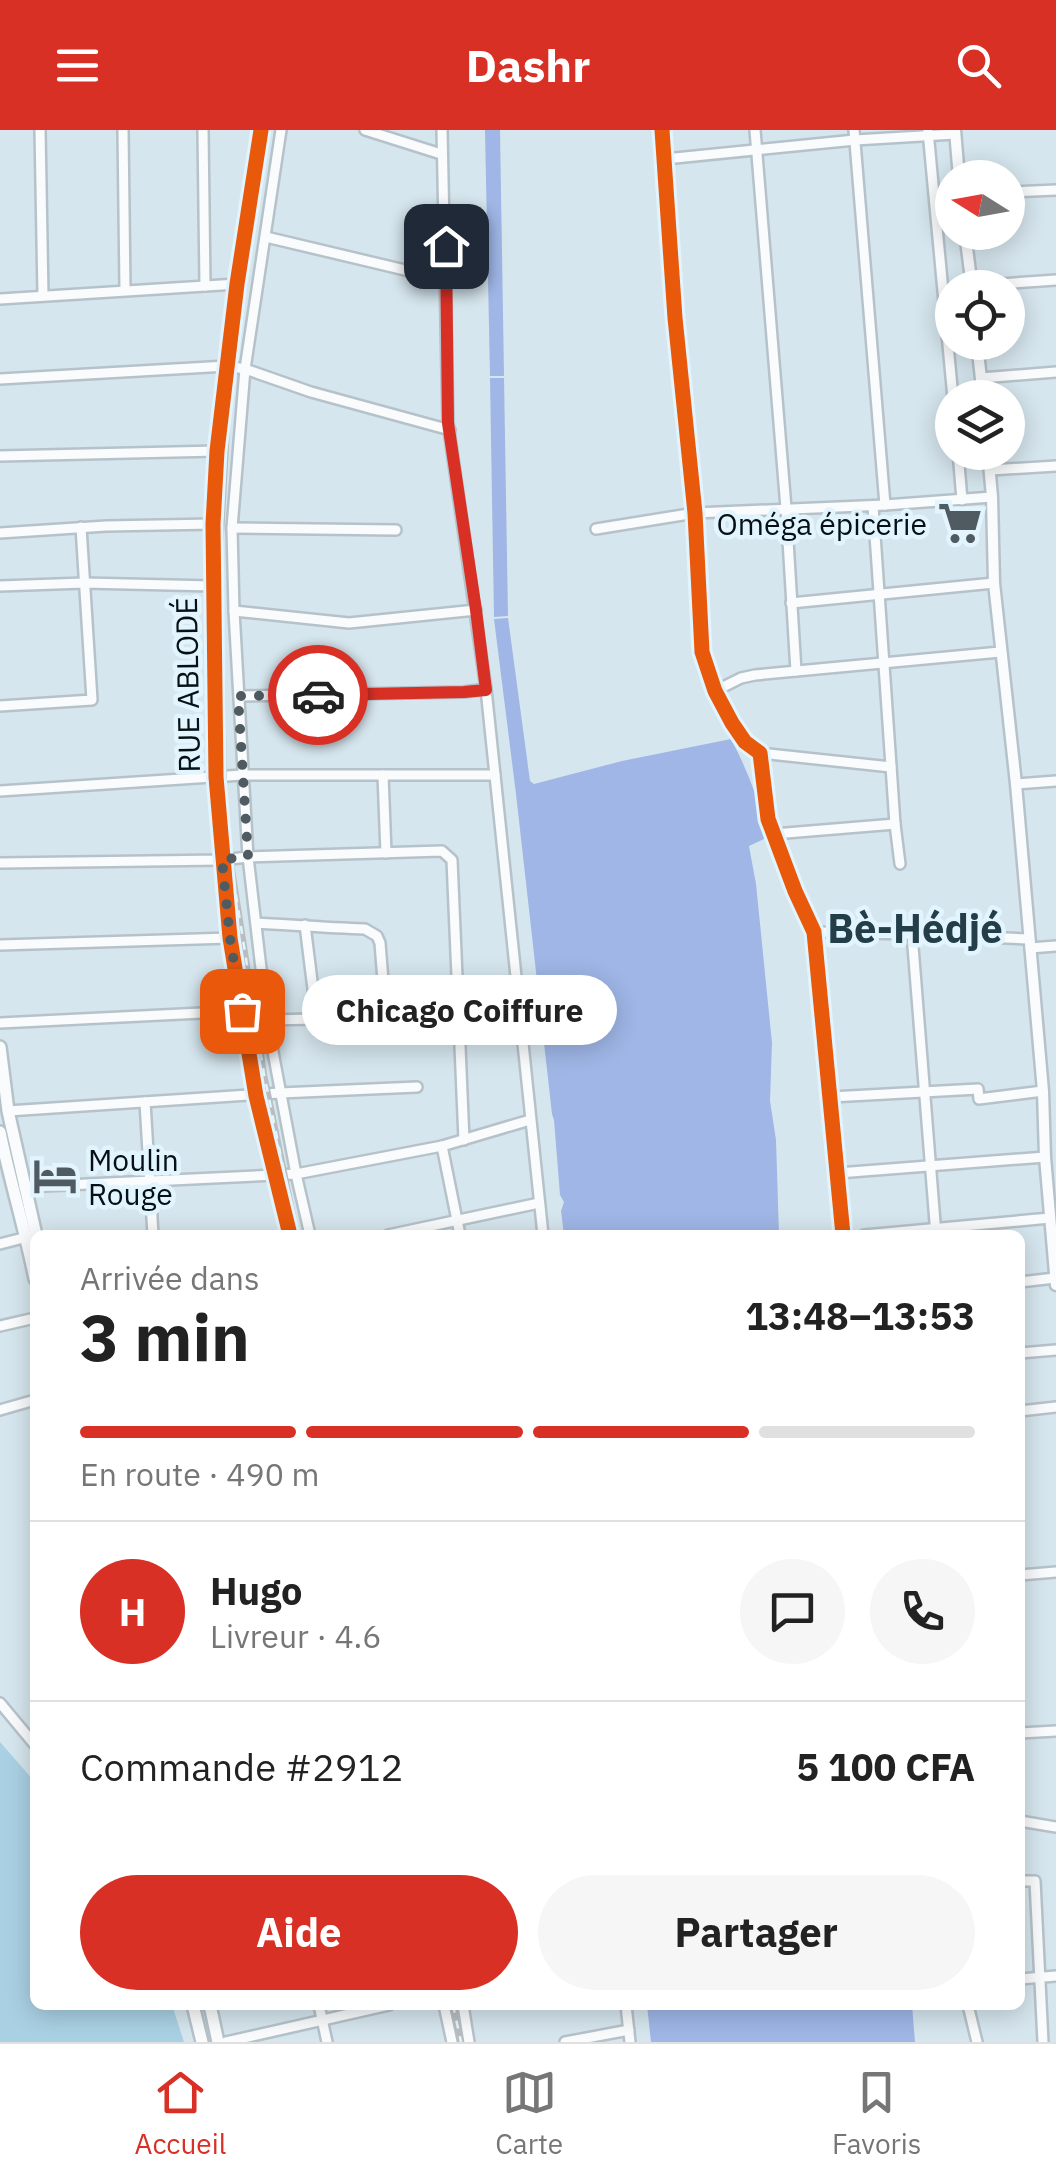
<!DOCTYPE html>
<html lang="fr">
<meta charset="utf-8">
<style>
:root{--surface:#fff;--page:#f6f6f6;--text:#222;--muted:#767676;--line:#e0e0e0;--accent:#d93025}
body{margin:0;font-family:"IBM Plex Sans",sans-serif;background:var(--page);color:var(--text);height:100vh;display:flex;flex-direction:column;font-size:38px;white-space:nowrap}
*{box-sizing:border-box;margin:0}
p{font-size:32px;color:var(--muted)}
.icon{flex:none;width:55px;height:55px;fill:none;stroke:currentColor;stroke-width:2;stroke-linecap:round;stroke-linejoin:round}
.map{position:relative;flex:1;overflow:hidden}
.side{position:absolute;left:30px;top:1100px;width:995px;height:780px;display:flex;flex-direction:column;background:var(--surface);border-radius:15px;box-shadow:0 5px 25px #0003}
.side>*{flex:none}
.needle{width:65px;rotate:281deg}
.controls{position:absolute;left:935px;top:30px;display:grid;gap:20px}
.controls a{display:grid;place-items:center;width:90px;height:90px;border-radius:50%;background:var(--surface);box-shadow:0 5px 25px #0003;font-size:50px}
.pin{position:absolute;display:grid;place-items:center;width:85px;height:85px;color:#fff;margin:-42px;border-radius:20px;box-shadow:0 5px 15px #0006}
.courier{position:absolute;display:grid;place-items:center;width:100px;height:100px;margin:-50px;border:8px solid #d93025;border-radius:50%;background:#fff;color:#222;box-shadow:0 2px 12px #0007}
.bubble{position:absolute;height:70px;border-radius:35px;background:var(--surface);box-shadow:0 5px 25px #0003;font-size:32px;font-weight:700;line-height:70px;text-align:center}
.headline em{font-style:normal;font-weight:700}
.headline div{display:flex;flex-direction:column-reverse}
.headline{display:flex;align-items:center;justify-content:space-between;height:170px;padding:0 50px}
h1{font-size:65px;font-weight:700;line-height:75px}
.bar{display:grid;grid-template-columns:repeat(4,1fr);gap:15px 10px;align-content:center;height:120px;padding:0 50px}
.bar i{height:12px;border-radius:8px;background:var(--line)}
.bar .on{background:var(--accent)}
.bar p{grid-column:span 4}
.line{display:flex;align-items:center;gap:25px;padding:0 50px;border-top:2px solid var(--line)}
.line div{flex:1}
.round{display:grid;place-items:center;flex:none;width:105px;height:105px;border-radius:52px;background:var(--page)}
.button{display:flex;gap:20px;margin-top:auto;padding:20px 50px}
.button a{flex:1;height:115px;border-radius:60px;background:var(--accent);color:#fff;font-size:40px;font-weight:700;line-height:115px;text-align:center}
.button a+a{background:var(--page);color:var(--text)}
header{display:flex;justify-content:space-between;align-items:center;height:130px;padding:0 50px;background:var(--accent);color:#fff;font-size:45px;font-weight:700}
.dock{display:flex;justify-content:space-around;align-items:center;height:140px;border-top:2px solid var(--line);background:var(--surface);font-size:28px;color:var(--muted)}
.dock a{display:grid;justify-items:center;gap:5px}
.dock .on{color:var(--accent)}
.map>svg:first-child{display:block}
.green{fill:#a9d0e3}
.water{fill:#9fb6e6}
.lines{fill:none;stroke-linecap:round;stroke-linejoin:round}
.minor-casing{stroke:#b6c2c9;stroke-width:14}
.tertiary-casing{stroke:#b6c2c9;stroke-width:15}
.secondary-casing{stroke:#b6c2c9;stroke-width:16}
.minor{stroke:#f9fbfc;stroke-width:9}
.tertiary{stroke:#f9fbfc;stroke-width:10}
.secondary{stroke:#f9fbfc;stroke-width:11}
.rail-casing{stroke:#b9bdbf;stroke-width:6}
.rail{stroke:#e2f5fe;stroke-width:2.5;stroke-dasharray:8;stroke-linecap:butt}
.cycleway-casing{stroke:#e2f5fe;stroke-width:21}
.cycleway{stroke:#e8590c;stroke-width:15}
.done{stroke:#4f5b61;stroke-width:10;stroke-dasharray:0 18}
.route{stroke:#d93025;stroke-width:12}
.labels{text-anchor:middle;dominant-baseline:central;stroke-width:9;stroke-linejoin:round;paint-order:stroke}
.poi-label{font-size:30px;fill:#061015;stroke:#e2f5fe;text-anchor:end}
.street-label{font-size:30px;fill:#061015;stroke:#e2f5fe}
.district-label{font-size:40px;font-weight:bold;fill:#233d49;stroke:#e2f5fe}
</style>
<header><svg class="icon" aria-label="menu" viewBox="0 0 24 24"><path d="M4 6h16M4 12h16M4 18h16"/></svg>Dashr<svg class="icon" aria-label="search" viewBox="0 0 24 24"><circle cx="10" cy="10" r="6"/><path d="M15 15l6 6"/></svg></header>
<div class="map">
<svg width="1056" height="1912" viewBox="0 0 1056 1912">
<rect width="100%" height="100%" fill="#d6e6ee"/>
<polygon class="green" points="0,1612 35,1652 35,1875 172,1875 184,1912 0,1912"/>
<g class="water">
<polygon points="485,0 500,0 504,246 490,246"/>
<polygon points="490,248 504,248 508,486 494,487"/>
<path d="M508,488L530,651L534,654L622,631L731,609C748,641 760,673 768,707L749,716L756,754L772,913L770,971L776,1010L779,1105H564L561,1081L564,1072L560,1065L554,990L552,984L516,664L494,489Z"/>
<polygon points="647,1875 912,1875 915,1912 651,1912"/>
</g>
<g class="lines">
<g class="minor-casing">
<g id="minor">
<polyline points="40,0 43,166"/>
<polyline points="123,0 125,160"/>
<polyline points="203,0 205,156"/>
<polyline points="261,0 237,154 217,321 213,394 216,647 230,808 256,966 290,1105"/>
<polyline points="281,0 245,239 232,398 234,481 248,727 267,890 296,1044 310,1105"/>
<polyline points="365,0 441,24"/>
<polyline points="442,0 448,293 486,559 543,1105"/>
<polyline points="662,0 675,188 695,383 702,522 715,561 732,593 745,612 760,623 768,689 795,761 814,802 843,1105"/>
<polyline points="755,0 786,378 796,541"/>
<polyline points="854,0 885,375"/>
<polyline points="928,1 953,268"/>
<polyline points="665,29 855,10 955,4"/>
<polyline points="1008,62 1056,60"/>
<polyline points="266,107 447,150"/>
<polyline points="972,156 1056,150"/>
<polyline points="0,169 237,154"/>
<polyline points="981,248 1056,242"/>
<polyline points="0,249 227,236 245,239 311,262 450,300"/>
<polyline points="958,322 962,370"/>
<polyline points="0,326 217,321"/>
<polyline points="990,340 1056,336"/>
<polyline points="873,376 895,694 900,734"/>
<polyline points="232,398 396,400"/>
<polyline points="596,399 695,383 885,375 992,367"/>
<polyline points="0,403 106,396 213,394"/>
<polyline points="0,456 84,453 213,456"/>
<polyline points="791,473 994,453"/>
<polyline points="234,481 349,493 476,480"/>
<polyline points="715,561 741,548 755,545 1000,522"/>
<polyline points="239,566 464,562 486,559"/>
<polyline points="0,576 92,570 81,397"/>
<polyline points="760,623 891,637"/>
<polyline points="383,645 386,723"/>
<polyline points="1016,654 1056,651"/>
<polyline points="0,661 242,645 495,645"/>
<polyline points="774,704 895,694"/>
<polyline points="0,733 222,730 248,727 442,721 452,730 464,1010"/>
<path d="M256,793C293,795 328,798 365,799L377,806L380,813L386,889"/>
<polyline points="305,795 317,891"/>
<polyline points="814,802 912,804 1029,809"/>
<polyline points="912,804 936,1105"/>
<polyline points="0,815 230,808"/>
<polyline points="1030,818 1056,816"/>
<polyline points="267,890 458,886"/>
<polyline points="0,893 242,881"/>
<polyline points="831,967 978,959 979,969 1043,961"/>
<polyline points="145,972 153,1105"/>
<polyline points="8,981 280,963 417,957"/>
<polyline points="442,1016 460,1105"/>
<polyline points="838,1043 1045,1027"/>
<polyline points="24,1057 296,1044 442,1016 530,990"/>
<polyline points="388,1105 539,1073"/>
<polyline points="864,1105 1050,1088"/>
<polyline points="0,1114 31,1106"/>
<polyline points="1020,1152 1055,1148"/>
<polyline points="0,1196 35,1188"/>
<polyline points="1020,1223 1056,1220"/>
<polyline points="0,1280 35,1270"/>
<polyline points="1020,1281 1056,1277"/>
<polyline points="1020,1445 1056,1442"/>
<polyline points="0,1573 35,1615"/>
<polyline points="1020,1603 1056,1601"/>
<polyline points="1020,1691 1056,1697"/>
<polyline points="1020,1751 1035,1751 1043,1912"/>
<polyline points="1020,1849 1056,1846"/>
<polyline points="319,1875 327,1912"/>
<polyline points="444,1875 452,1912"/>
<polyline points="463,1875 469,1912"/>
<polyline points="626,1875 630,1912"/>
<polyline points="968,1875 977,1912"/>
<polyline points="226,1912 389,1875"/>
<polyline points="565,1912 629,1900"/>
</g>
</g>
<g class="tertiary-casing">
<g id="tertiary">
<polyline points="955,0 959,48"/>
<polyline points="965,102 972,158"/>
<polyline points="977,212 983,268"/>
<polyline points="988,322 992,367 994,453 1016,654 1043,961 1045,1027 1056,1155"/>
</g>
</g>
<g class="secondary-casing">
<g id="secondary">
<polyline points="0,917 8,981 36,1105"/>
<path d="M0,1002C10,1051 25,1099 35,1149"/>
<polyline points="193,1875 202,1912"/>
<polyline points="210,1875 218,1912"/>
</g>
</g>
<use href="#minor" class="minor"/>
<use href="#tertiary" class="tertiary"/>
<use href="#secondary" class="secondary"/>
<g class="rail-casing">
<g id="rail">
<polyline points="266,0 229,263 220,423 224,657 229,720 264,944 297,1105"/>
<polyline points="453,1875 461,1912"/>
</g>
</g>
<use href="#rail" class="rail"/>
<g class="cycleway-casing">
<g id="cycleway">
<polyline points="261,0 237,154 217,321 213,394 216,647 230,808 256,966 290,1105"/>
<polyline points="662,0 675,188 695,383 702,522 715,561 732,593 745,612 760,623 768,689 795,761 814,802 843,1105"/>
</g>
</g>
<use href="#cycleway" class="cycleway"/>
</g>
<g class="lines">
<polyline class="done" points="242,881 230,808 222,730 248,726 238,566 318,565"/>
<polyline class="route" points="318,565 464,562 486,560 476,480 448,293 446,116"/>
</g>
<defs>
<g id="supermarket-bare" transform="scale(3.45)"><path d="M-6-5.5h2.5l.6 2H6L4.5 2H-2.5L-4.4-4H-6ZM-1.5 3.2a1.3 1.3 0 1 0 .1 0ZM3 3.2a1.3 1.3 0 1 0 .1 0Z" fill="#4f5b61" stroke="#e2f5fe" stroke-width="2.5" paint-order="stroke"/></g>
<g id="hotel-bare" transform="scale(3.45)"><path d="M-6-4.5h1.5V1H6V5H4.5V3h-9V5H-6ZM-4 0a1.8 1.8 0 1 1 3.6 0ZM.5 0V-2.5h3Q6-2.5 6 0Z" fill="#4f5b61" stroke="#e2f5fe" stroke-width="2.5" paint-order="stroke"/></g>
</defs>
<g fill-rule="evenodd">
<use href="#supermarket-bare" x="960" y="393"/>
<use href="#hotel-bare" x="55" y="1046"/>
</g>
<g class="labels">
<g class="poi-label">
<text x="927" y="393">Oméga épicerie</text>
<text x="88" y="1029" text-anchor="start">Moulin<tspan x="88" dy="34">Rouge</tspan></text>
</g>
<g class="street-label">
<text transform="translate(187 555) rotate(-91)">RUE ABLODÉ</text>
</g>
<g class="district-label">
<text x="915" y="798">Bè-Hédjé</text>
</g>
</g>
</svg>
<div class="controls">
<a><svg class="needle" viewBox="-14 -14 28 28"><path d="M0-13l5 13h-10z" fill="#e53935"/><path d="M0 13l5-13h-10z" fill="#767676"/></svg></a>
<a><svg class="icon" aria-label="locate" viewBox="0 0 24 24"><circle cx="12" cy="12" r="6"/><path d="M12 2v4M12 18v4M2 12h4M18 12h4"/></svg></a>
<a><svg class="icon" aria-label="layers" viewBox="0 0 24 24"><path d="M12 4l9 5-9 5-9-5zM3 14l9 5 9-5"/></svg></a>
</div>
<div class="pin" style="left:242px;top:881px;background:#ea580c"><svg class="icon" aria-label="bag" viewBox="0 0 24 24"><path d="M5 8h14l-1 12H6zM9 8a3 3 0 0 1 6 0"/></svg></div>
<div class="pin" style="left:446px;top:116px;background:#1f2937"><svg class="icon" aria-label="home" viewBox="0 0 24 24"><path d="M3 11l9-7 9 7M6 9v11h12V9"/></svg></div>
<div class="courier" style="left:318px;top:565px"><svg class="icon" aria-label="car" viewBox="0 0 24 24"><path d="M5 17H2v-5l4-1 3-4h7l3 4 3 1v5h-3M9 17h6M6 11h13"/><circle cx="7" cy="17" r="2"/><circle cx="17" cy="17" r="2"/></svg></div>
<div class="bubble" style="left:302px;top:845px;width:315px">Chicago Coiffure</div>
<section class="side">
<div class="headline"><div><h1>3 min</h1><p>Arrivée dans</p></div><em>13:48–13:53</em></div>
<div class="bar"><i class="on"></i><i class="on"></i><i class="on"></i><i></i><p>En route · 490 m</p></div>
<div class="line" style="height:180px"><b class="round" style="background:var(--accent);color:#fff">H</b><div><b>Hugo</b><p>Livreur · 4.6</p></div><a class="round"><svg class="icon" aria-label="chat" viewBox="0 0 24 24"><path d="M4 5h16v11H9l-5 4z"/></svg></a><a class="round"><svg class="icon" aria-label="phone" viewBox="0 0 24 24"><path d="M5 4h4l2 5-3 2q2 4 5 5l2-3 5 2v4C11 20 4 13 5 4z"/></svg></a></div>
<div class="line" style="height:130px"><div>Commande #2912</div><b>5 100 CFA</b></div>
<div class="button"><a>Aide</a><a>Partager</a></div>
</section>
</div>
<nav class="dock">
<a class="on"><svg class="icon" aria-label="home" viewBox="0 0 24 24"><path d="M3 11l9-7 9 7M6 9v11h12V9"/></svg>Accueil</a>
<a><svg class="icon" aria-label="map" viewBox="0 0 24 24"><path d="M3 6l6-2 6 2 6-2v14l-6 2-6-2-6 2zM9 4v14M15 6v14"/></svg>Carte</a>
<a><svg class="icon" aria-label="saved" viewBox="0 0 24 24"><path d="M7 4h10v16l-5-4-5 4z"/></svg>Favoris</a>
</nav>
